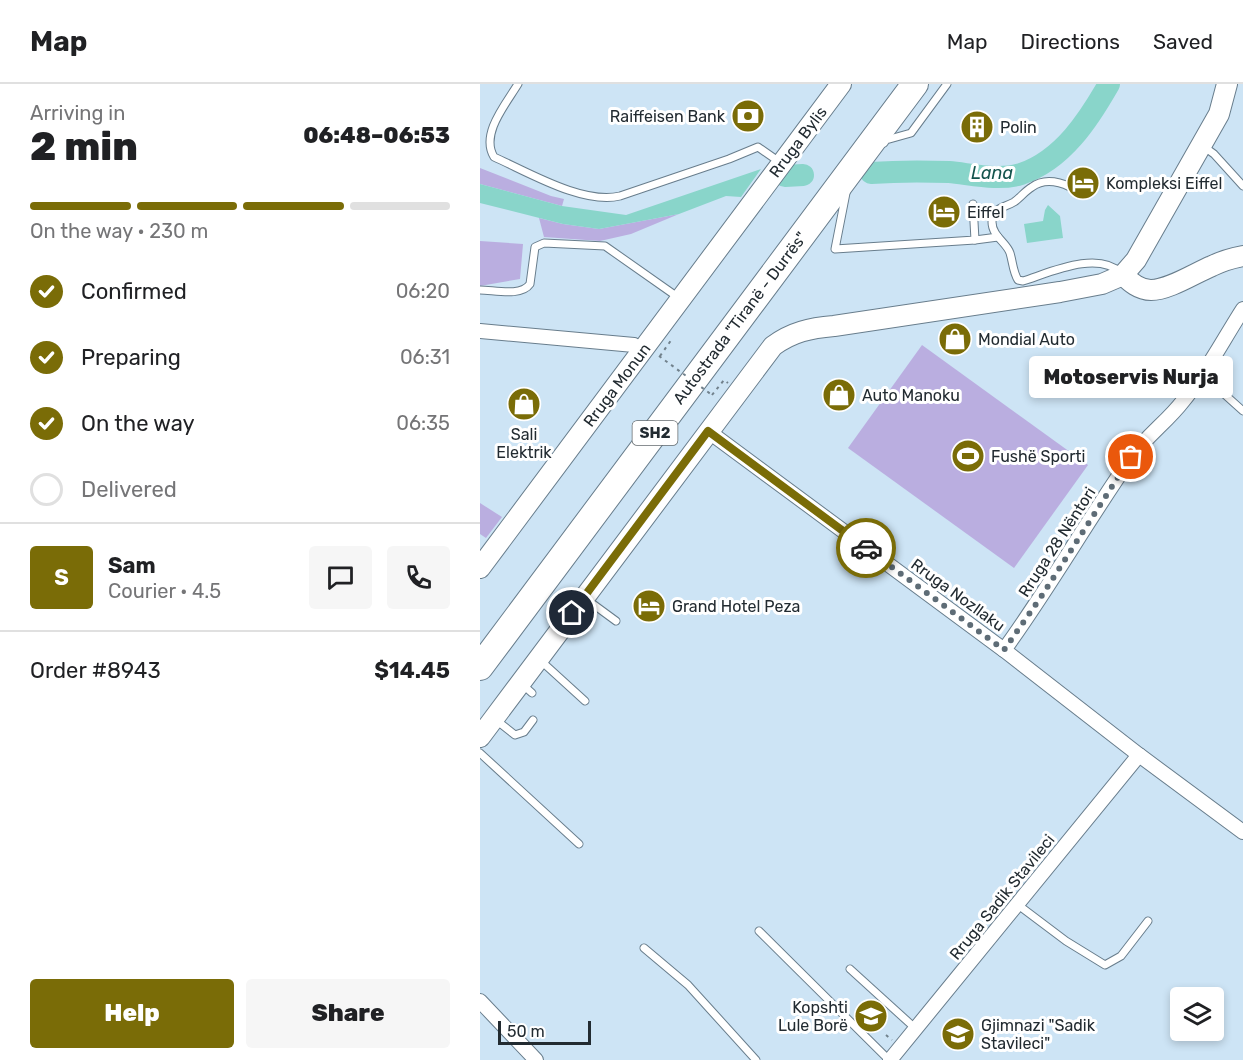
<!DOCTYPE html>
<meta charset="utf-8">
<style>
:root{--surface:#fff;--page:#f6f6f6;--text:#202124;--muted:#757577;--line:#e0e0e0;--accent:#7a6c07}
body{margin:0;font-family:Rubik,sans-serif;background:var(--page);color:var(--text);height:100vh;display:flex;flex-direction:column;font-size:22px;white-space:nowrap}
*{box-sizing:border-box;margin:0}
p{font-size:20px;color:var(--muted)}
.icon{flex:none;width:33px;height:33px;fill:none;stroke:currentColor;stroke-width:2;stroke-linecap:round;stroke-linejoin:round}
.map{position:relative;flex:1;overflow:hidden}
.drawer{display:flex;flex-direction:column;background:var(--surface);width:480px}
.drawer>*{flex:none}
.buttons{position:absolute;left:690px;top:903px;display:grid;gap:12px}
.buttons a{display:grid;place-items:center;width:54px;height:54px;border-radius:6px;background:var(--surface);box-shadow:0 3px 9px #0003;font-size:30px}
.scale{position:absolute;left:18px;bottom:15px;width:93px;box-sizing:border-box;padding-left:6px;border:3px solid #222b31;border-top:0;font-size:16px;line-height:21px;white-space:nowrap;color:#222b31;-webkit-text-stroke:4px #fff;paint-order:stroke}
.pin{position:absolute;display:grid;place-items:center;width:51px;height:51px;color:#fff;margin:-26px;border:3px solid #fff;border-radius:50%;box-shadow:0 2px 6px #0007}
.courier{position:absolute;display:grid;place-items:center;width:60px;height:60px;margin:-30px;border:4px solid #7a6c07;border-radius:50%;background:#fff;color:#222;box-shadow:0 2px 8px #0007}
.bubble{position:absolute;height:42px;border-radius:6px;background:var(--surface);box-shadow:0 3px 9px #0003;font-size:20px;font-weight:800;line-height:42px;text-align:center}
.summary em{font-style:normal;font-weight:800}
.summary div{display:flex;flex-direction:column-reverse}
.summary{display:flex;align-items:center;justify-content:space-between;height:102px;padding:0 30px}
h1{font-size:39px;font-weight:800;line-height:45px}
.bar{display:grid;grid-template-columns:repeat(4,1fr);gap:9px 6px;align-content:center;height:72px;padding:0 30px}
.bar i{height:8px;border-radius:4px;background:var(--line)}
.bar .current{background:var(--accent)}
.bar p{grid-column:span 4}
.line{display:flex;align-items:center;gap:15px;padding:0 30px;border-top:2px solid var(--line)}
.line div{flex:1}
.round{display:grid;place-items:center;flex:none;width:63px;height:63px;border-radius:6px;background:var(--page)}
ol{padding:0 30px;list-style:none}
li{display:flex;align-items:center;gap:18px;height:66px}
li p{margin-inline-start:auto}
li .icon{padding:6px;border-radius:50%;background:var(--accent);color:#fff;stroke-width:4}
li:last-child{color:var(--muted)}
li i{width:33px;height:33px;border:3px solid var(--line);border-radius:50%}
.action{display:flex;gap:12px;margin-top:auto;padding:12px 30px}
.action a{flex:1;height:69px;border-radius:6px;background:var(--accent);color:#fff;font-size:24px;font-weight:800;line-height:69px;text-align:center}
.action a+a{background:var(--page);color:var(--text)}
header{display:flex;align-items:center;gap:36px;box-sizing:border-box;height:84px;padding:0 30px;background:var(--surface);border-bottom:2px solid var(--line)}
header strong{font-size:28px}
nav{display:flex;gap:33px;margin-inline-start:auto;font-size:21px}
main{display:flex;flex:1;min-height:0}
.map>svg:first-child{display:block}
.green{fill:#baaee0}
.water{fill:#89d5ca}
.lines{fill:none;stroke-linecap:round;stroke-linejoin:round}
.river{stroke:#89d5ca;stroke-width:22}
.lane-casing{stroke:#687d8c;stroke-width:9}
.street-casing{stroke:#687d8c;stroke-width:16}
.secondary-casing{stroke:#687d8c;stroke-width:22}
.highway-casing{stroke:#687d8c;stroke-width:28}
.path{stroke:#71818c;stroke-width:2;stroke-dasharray:3 4.5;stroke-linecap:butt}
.lane{stroke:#fff;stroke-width:7}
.street{stroke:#fff;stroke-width:14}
.secondary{stroke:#fff;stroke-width:20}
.highway{stroke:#fff;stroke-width:26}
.path-bridge{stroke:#71818c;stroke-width:2;stroke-dasharray:3 4.5;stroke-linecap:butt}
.done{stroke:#5e6c76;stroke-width:6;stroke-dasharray:0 10.8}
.route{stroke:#7a6c07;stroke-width:8}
.labels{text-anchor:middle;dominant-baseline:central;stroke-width:6;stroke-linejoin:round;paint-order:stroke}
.shield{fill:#fff;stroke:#646b6f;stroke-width:1.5}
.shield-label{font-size:15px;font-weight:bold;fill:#222b31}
.poi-label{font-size:16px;fill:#222b31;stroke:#fff;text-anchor:start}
.street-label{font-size:16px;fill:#222b31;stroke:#fff}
.water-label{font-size:18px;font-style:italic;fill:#14544d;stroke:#fff}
</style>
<header>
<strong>Map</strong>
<nav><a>Map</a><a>Directions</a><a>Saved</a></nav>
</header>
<main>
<section class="drawer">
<div class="summary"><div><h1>2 min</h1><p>Arriving in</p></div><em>06:48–06:53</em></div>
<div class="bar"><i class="current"></i><i class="current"></i><i class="current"></i><i></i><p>On the way · 230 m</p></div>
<ol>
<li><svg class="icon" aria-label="check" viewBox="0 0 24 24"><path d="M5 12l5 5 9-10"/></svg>Confirmed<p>06:20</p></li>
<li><svg class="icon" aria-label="check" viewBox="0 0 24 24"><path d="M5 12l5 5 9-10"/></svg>Preparing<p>06:31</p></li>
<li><svg class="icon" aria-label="check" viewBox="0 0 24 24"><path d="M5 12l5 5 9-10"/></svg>On the way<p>06:35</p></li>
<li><i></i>Delivered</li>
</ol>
<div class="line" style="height:108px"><b class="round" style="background:var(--accent);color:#fff">S</b><div><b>Sam</b><p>Courier · 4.5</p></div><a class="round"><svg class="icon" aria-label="chat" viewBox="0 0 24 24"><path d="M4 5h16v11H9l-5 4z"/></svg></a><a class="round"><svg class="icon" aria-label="phone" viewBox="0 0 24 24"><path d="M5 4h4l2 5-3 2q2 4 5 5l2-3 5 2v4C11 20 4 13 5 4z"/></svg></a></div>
<div class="line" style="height:78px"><div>Order #8943</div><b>$14.45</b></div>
<div class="action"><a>Help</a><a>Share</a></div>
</section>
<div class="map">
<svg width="763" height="976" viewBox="0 0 763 976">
<rect width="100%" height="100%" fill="#cde4f5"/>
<g class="green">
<polygon points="0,84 71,112 84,115 82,122 0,100"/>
<polygon points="199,130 151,150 120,157 64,153 59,134 83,140 119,145"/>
<polygon points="0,157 43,160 40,195 0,202"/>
<polygon points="442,261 608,381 534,484 368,364"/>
<polygon points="0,419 22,433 6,454 0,450"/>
</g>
<g class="water">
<polygon points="281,85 261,113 246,112 199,130 119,145 83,140 0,119 0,100 82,122 146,131"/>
<polygon points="568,121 580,132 583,154 547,159 544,140 563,137 565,126"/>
</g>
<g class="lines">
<g class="river">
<path d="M391,89C417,87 442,87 469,88C491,90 519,97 541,90C583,76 609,35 629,0"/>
<polyline points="305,92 323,91"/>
</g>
<g class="lane-casing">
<g id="lane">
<path d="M38,0C26,20 0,50 14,73C48,88 103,121 140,112L249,75L278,63L301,79"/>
<polyline points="404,59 406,56 431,49 467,0"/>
<polyline points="723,62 734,70 763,102"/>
<path d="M595,106C583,98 565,93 552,103C545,107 540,114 534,118C524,124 513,123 512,138C512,152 527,159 530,169C533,179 533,188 538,196L543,197C569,189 617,166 641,189"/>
<polyline points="366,109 355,165 495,156 493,120"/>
<polyline points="495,156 518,153"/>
<path d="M0,206C14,206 41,213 50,200L55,163L64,159L125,162L199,214"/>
<polyline points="723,291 763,327"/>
<polyline points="106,515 136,537"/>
<polyline points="60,576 105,617"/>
<polyline points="42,600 52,609"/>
<polyline points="16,636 35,651 44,648 53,636"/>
<polyline points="0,669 99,760"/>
<polyline points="537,820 586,857 625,881 641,872 668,837"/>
<polyline points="279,847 409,976"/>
<polyline points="164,864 208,901 276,976"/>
<polyline points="370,885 436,945"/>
</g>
</g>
<g class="street-casing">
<g id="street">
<polyline points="0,247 154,261 163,266"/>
<polyline points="228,347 524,566 659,671 763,748"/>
<path d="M524,566C569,504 607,437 651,374C666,352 687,338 703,317C727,288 743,256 763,225"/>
<polyline points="0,917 56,976"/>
<polyline points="410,976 659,671"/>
</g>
</g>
<g class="secondary-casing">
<g id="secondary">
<path d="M643,191C650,198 659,206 671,206C689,206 715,189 732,182C742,177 752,174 763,172"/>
<polyline points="0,484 361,0"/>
<path d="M0,653L293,262C312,248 330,244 354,242L580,208L622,200L643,191L656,176L739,30L747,0"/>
</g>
</g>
<g class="highway-casing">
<polyline id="highway" points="0,583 435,0"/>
</g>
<g class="path">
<polyline points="180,272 192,255"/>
<polyline points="232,311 244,296 248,299"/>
<polyline points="406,951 412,956"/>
</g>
<use href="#lane" class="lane"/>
<use href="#street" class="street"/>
<use href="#secondary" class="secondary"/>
<use href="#highway" class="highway"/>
<polyline class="path-bridge" points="179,272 232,311"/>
</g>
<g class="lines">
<polyline class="done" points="386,464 524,566 561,513 651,373"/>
<polyline class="route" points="92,529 228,347 386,464"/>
</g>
<defs>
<g id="bank-disc" transform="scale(1.725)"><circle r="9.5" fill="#7a6c07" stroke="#fff"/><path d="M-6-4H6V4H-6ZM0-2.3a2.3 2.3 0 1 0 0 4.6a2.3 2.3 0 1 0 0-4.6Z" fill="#fff"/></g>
<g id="building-disc" transform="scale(1.725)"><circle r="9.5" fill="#7a6c07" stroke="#fff"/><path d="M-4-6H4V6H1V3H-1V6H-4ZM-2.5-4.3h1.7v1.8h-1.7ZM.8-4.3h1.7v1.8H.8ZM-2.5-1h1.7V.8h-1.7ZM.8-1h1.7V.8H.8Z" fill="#fff"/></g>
<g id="hotel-disc" transform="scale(1.725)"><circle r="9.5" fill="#7a6c07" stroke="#fff"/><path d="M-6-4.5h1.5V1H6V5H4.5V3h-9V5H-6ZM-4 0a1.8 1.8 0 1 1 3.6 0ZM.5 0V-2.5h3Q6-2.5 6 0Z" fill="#fff"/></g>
<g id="shop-disc" transform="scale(1.725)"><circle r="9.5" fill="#7a6c07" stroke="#fff"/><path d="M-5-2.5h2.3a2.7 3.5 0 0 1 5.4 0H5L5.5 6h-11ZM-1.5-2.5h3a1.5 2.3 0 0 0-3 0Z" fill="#fff"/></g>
<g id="stadium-disc" transform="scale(1.725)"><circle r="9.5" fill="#7a6c07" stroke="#fff"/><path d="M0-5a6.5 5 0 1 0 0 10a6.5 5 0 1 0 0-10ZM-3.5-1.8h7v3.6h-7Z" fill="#fff"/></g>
<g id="school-disc" transform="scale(1.725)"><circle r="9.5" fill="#7a6c07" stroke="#fff"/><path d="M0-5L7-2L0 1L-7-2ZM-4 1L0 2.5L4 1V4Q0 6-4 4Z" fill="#fff"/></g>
</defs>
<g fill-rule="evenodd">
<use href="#bank-disc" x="268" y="32"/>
<use href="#building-disc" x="497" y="43"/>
<use href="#hotel-disc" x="603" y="99"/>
<use href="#hotel-disc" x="464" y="128"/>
<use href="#shop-disc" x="475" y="255"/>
<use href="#shop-disc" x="359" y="311"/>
<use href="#shop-disc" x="44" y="320"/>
<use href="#stadium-disc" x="488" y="372"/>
<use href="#hotel-disc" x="169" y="522"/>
<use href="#school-disc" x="391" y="932"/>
<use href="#school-disc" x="478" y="950"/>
</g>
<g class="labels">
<rect class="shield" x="152.5" y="337" width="45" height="24" rx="4.5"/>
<g class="shield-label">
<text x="175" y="349">SH2</text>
</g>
<g class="poi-label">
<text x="245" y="32" text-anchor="end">Raiffeisen Bank</text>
<text x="520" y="43">Polin</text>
<text x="626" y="99">Kompleksi Eiffel</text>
<text x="487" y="128">Eiffel</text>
<text x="498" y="255">Mondial Auto</text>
<text x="382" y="311">Auto Manoku</text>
<text x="44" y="350" text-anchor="middle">Sali<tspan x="44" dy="18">Elektrik</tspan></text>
<text x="511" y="372">Fushë Sporti</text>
<text x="192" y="522">Grand Hotel Peza</text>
<text x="368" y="923" text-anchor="end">Kopshti<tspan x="368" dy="18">Lule Borë</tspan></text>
<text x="501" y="941">Gjimnazi "Sadik<tspan x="501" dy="18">Stavileci"</tspan></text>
</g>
<g class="street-label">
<text transform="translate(318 58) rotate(-53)">Rruga Bylis</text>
<text transform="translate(260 234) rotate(-53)">Autostrada "Tiranë - Durrës"</text>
<text transform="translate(137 301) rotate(-53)">Rruga Monun</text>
<text transform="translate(577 458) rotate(-57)">Rruga 28 Nëntori</text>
<text transform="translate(478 511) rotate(36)">Rruga Nozllaku</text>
<text transform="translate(522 813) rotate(-51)">Rruga Sadik Stavileci</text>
</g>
<g class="water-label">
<text x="512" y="89">Lana</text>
</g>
</g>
</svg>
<div class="buttons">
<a><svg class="icon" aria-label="layers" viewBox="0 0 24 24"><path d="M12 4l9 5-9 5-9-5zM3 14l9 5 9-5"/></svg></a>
</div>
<div class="scale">50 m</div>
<div class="pin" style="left:651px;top:373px;background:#ea580c"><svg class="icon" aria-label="bag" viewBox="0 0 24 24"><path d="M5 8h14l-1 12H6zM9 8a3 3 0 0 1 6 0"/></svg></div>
<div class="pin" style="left:92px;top:529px;background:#1f2937"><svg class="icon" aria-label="home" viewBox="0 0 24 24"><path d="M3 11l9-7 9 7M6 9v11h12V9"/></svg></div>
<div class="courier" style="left:386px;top:464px"><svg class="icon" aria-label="car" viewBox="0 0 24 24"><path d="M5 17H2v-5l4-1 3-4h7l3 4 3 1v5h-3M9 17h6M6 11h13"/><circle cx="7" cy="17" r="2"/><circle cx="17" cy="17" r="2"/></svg></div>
<div class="bubble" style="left:549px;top:272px;width:204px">Motoservis Nurja</div>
</div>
</main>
